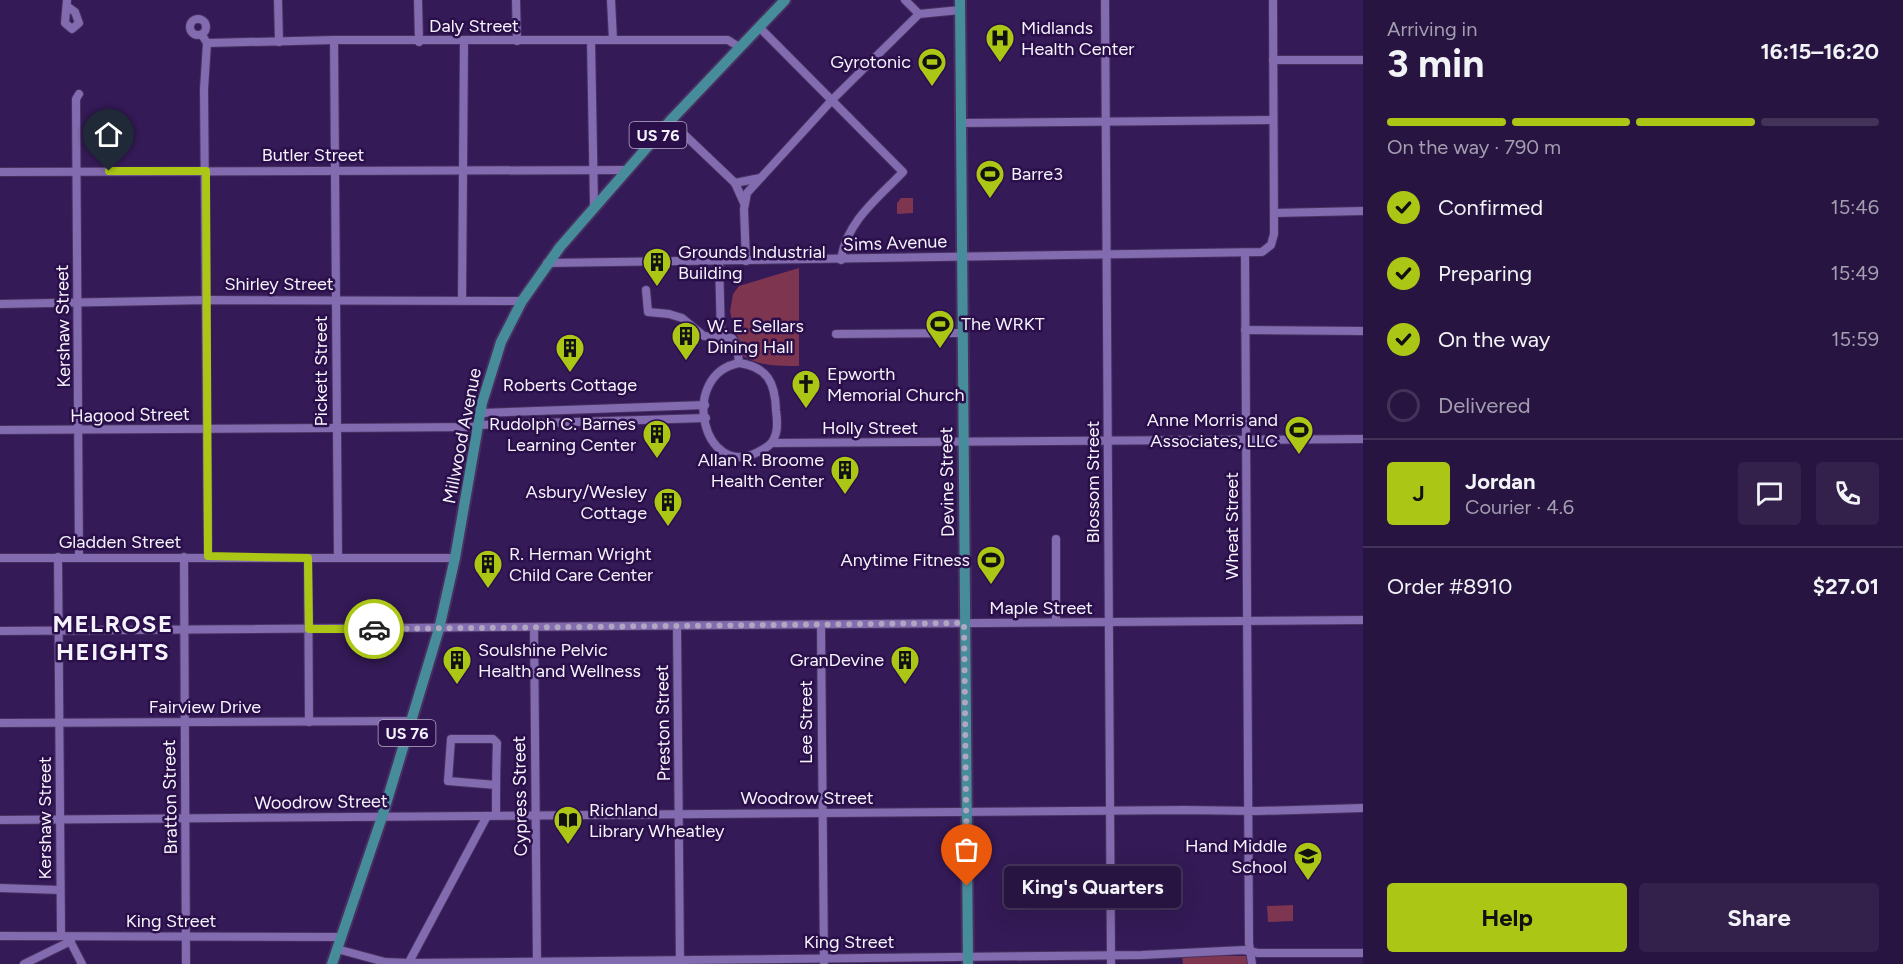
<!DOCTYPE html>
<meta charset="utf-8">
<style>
:root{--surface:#271440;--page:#33214b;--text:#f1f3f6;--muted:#a49eb1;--line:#433359;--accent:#abc614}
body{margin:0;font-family:Figtree,sans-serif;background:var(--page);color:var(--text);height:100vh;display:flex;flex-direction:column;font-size:22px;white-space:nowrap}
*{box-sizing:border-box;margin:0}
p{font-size:20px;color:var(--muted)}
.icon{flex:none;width:33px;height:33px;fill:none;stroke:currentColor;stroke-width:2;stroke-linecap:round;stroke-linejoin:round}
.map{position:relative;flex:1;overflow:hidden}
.side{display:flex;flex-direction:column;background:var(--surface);width:540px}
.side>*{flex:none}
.pin{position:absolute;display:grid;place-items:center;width:51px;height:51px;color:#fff;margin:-62px -26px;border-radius:50% 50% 50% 0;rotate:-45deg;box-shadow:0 0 6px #0007}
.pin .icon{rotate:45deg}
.courier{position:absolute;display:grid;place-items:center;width:60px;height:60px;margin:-30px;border:4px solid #abc614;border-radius:50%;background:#fff;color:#222;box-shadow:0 2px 8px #0007}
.bubble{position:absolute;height:42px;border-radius:6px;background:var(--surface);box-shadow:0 6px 24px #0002,0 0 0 2px var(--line);font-size:20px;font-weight:700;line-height:42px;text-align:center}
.summary em{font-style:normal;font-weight:700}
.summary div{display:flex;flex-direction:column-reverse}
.summary{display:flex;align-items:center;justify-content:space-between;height:102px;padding:0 24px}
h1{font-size:39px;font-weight:700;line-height:45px}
.bar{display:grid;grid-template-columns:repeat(4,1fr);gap:9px 6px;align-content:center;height:72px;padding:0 24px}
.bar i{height:8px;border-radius:4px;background:var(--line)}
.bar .on{background:var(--accent)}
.bar p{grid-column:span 4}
.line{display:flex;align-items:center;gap:15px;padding:0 24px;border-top:2px solid var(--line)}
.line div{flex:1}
.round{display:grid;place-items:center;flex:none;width:63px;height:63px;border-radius:6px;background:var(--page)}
ol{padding:0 24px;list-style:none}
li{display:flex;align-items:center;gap:18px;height:66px}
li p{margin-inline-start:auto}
li .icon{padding:6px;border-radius:50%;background:var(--accent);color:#111;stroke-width:4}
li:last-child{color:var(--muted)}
li i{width:33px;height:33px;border:3px solid var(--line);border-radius:50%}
.primary-button{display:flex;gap:12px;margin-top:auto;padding:12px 24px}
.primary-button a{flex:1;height:69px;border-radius:6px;background:var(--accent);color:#111;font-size:24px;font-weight:700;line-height:69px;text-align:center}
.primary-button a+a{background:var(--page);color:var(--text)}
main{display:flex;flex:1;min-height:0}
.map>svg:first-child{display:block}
.green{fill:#7e3550}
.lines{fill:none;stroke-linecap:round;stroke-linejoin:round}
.minor-casing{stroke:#473060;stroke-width:10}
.major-casing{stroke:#473060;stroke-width:14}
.minor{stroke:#826bae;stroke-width:8}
.major{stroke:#478c9b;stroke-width:10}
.done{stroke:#b1a6c1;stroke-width:6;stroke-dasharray:0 10.8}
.route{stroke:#abc614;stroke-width:8}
.labels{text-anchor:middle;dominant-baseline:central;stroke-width:5;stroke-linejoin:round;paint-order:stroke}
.shield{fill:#2a0f4b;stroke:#b7aec6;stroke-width:1.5}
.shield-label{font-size:16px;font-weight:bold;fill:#f4f2fa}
.street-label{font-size:18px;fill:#f4f2fa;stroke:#2a0f4b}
.poi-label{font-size:18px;fill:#f4f2fa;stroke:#2a0f4b;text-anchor:start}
.district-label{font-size:24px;font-weight:bold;letter-spacing:1.5px;fill:#f4f2fa;stroke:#2a0f4b}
</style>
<main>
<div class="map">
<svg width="1363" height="964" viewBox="0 0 1363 964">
<rect width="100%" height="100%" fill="#341a56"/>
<g class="green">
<polygon points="901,198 913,198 913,213 897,214 897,203"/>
<path d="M799,268V366C779,366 762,367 743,356L730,312L733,294L739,286Z"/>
<polygon points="1293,905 1293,921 1268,922 1267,906"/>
<polygon points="1182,956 1248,956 1248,964 1183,964"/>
</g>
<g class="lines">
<g class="minor-casing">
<g id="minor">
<polyline points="67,0 65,23 72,29 79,23 75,12 68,7"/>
<polyline points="278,0 279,42"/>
<polyline points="418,0 419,42"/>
<polyline points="516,0 517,41"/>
<polyline points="611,0 613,40"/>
<polyline points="905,0 919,14"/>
<polyline points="1105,0 1111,964"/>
<circle cx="198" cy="27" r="8"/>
<path d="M759,27L903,172C878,198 846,222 841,260"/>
<polyline points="202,35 207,43 204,89 208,556"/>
<polyline points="334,40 338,558"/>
<polyline points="591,41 594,206"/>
<polyline points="207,43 334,40 728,40 739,47"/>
<polyline points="1273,60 1363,60"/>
<polyline points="670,121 735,183 744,203"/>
<polyline points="961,123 1273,120"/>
<polyline points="0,172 627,170"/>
<polyline points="735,183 760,178"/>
<polyline points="1274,213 1363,211"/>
<polyline points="1245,254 1249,943 1252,964"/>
<polyline points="719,261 721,336"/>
<polyline points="746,261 744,209 747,193 832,100 919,14 960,10"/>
<polyline points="547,263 1262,252 1271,245 1274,234 1273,0"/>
<polyline points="646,290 648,312 669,314 682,318 704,336 732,338 737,345 739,363"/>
<polyline points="462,300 464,41"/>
<polyline points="0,304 207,300 522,301"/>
<polyline points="1245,330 1363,331"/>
<polyline points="836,334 962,333"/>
<path d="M739,363C768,367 775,383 776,410C777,418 778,426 776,433C773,444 768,447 758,452C703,481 678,375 739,363Z"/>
<polyline points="480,413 705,405"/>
<polyline points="477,425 706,418"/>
<polyline points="0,430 477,427"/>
<polyline points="773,443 1363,439"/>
<polyline points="1056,539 1056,622"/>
<polyline points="58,557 61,935"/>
<polyline points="184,557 186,964"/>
<polyline points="0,558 455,558"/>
<polyline points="79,558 76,99 79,94"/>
<polyline points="308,558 309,722"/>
<polyline points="821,625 824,964"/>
<polyline points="677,626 680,964"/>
<polyline points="534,627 537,963"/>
<polyline points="0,631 1363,620"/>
<polyline points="0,723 410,721"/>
<path d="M496,815C496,791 496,767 497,743L493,739H451L448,781L496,785"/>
<polyline points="0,820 1184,810 1257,811 1363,808"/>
<polyline points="0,888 60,890"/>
<polyline points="0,936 342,937"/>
<polyline points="69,939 82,964"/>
<polyline points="337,949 385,962 409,963 1142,955 1244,950 1258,953 1363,953"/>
<polyline points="24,964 71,941"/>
<polyline points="408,964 487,816"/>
</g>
</g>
<g class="major-casing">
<g id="major">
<polyline points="960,0 968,964"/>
<polyline points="332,964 382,817 439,629 455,558 482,403 501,342 522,301 560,247 670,121 785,0"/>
</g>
</g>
<use href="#minor" class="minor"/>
<use href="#major" class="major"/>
</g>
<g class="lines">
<polyline class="done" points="374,629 964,623 967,886"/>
<polyline class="route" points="109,171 206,171 208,556 308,558 309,629 374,629"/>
</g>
<defs>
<g id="hospital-pin" transform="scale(1.5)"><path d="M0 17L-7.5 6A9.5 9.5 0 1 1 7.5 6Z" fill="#abc614" stroke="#2a0f4b"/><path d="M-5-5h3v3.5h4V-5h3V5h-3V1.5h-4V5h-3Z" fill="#111"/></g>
<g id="stadium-pin" transform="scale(1.5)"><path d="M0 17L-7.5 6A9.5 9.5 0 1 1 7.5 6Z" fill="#abc614" stroke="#2a0f4b"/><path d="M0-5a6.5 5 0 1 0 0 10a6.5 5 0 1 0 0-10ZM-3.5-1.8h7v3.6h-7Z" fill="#111"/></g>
<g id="building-pin" transform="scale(1.5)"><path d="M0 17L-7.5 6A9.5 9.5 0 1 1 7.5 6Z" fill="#abc614" stroke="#2a0f4b"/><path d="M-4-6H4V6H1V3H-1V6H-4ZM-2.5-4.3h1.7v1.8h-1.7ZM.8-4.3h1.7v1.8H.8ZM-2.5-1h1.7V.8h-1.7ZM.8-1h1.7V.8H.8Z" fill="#111"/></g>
<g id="church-pin" transform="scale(1.5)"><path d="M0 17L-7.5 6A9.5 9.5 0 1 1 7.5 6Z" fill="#abc614" stroke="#2a0f4b"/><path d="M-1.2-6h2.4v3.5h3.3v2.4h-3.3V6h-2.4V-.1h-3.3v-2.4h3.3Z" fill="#111"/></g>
<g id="library-pin" transform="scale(1.5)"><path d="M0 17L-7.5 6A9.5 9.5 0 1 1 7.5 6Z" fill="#abc614" stroke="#2a0f4b"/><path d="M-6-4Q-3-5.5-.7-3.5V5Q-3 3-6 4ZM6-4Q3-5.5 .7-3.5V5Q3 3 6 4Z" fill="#111"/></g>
<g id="school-pin" transform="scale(1.5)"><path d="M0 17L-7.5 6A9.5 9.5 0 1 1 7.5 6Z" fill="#abc614" stroke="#2a0f4b"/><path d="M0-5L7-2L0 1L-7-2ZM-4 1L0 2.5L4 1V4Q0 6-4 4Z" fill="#111"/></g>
</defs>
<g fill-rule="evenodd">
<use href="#hospital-pin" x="1000" y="38"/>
<use href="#stadium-pin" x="932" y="62"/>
<use href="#stadium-pin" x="990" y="174"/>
<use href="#building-pin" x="657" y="262"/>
<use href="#stadium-pin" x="940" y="324"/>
<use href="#building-pin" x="686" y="336"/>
<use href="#building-pin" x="570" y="348"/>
<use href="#church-pin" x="806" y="384"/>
<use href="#stadium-pin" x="1299" y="430"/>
<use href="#building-pin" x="657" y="434"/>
<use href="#building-pin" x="845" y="470"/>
<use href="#building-pin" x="668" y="502"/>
<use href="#stadium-pin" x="991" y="560"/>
<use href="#building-pin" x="488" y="564"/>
<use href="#building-pin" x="457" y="660"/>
<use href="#building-pin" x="905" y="660"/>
<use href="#library-pin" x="568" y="820"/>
<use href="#school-pin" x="1308" y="856"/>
</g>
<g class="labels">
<g class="shield">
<rect x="629.5" y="122" width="57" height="26" rx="4.5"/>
<rect x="378.5" y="720" width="57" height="26" rx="4.5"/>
</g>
<g class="shield-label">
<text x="658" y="135">US 76</text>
<text x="407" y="733">US 76</text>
</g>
<g class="street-label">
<text x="474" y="26">Daly Street</text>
<text x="313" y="155">Butler Street</text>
<text transform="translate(895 243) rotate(-2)">Sims Avenue</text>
<text x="279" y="284">Shirley Street</text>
<text transform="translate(63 326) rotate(-91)">Kershaw Street</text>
<text transform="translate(321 371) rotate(-90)">Pickett Street</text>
<text transform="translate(130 415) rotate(-1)">Hagood Street</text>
<text x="870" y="428">Holly Street</text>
<text transform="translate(462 436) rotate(-79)">Millwood Avenue</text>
<text transform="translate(947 482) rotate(-91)">Devine Street</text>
<text transform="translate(1093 482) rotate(-90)">Blossom Street</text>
<text transform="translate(1232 526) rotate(-90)">Wheat Street</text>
<text x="120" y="542">Gladden Street</text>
<text x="1041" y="608">Maple Street</text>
<text x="205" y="707">Fairview Drive</text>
<text transform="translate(806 722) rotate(-90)">Lee Street</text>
<text transform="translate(663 723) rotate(-91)">Preston Street</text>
<text transform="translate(520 796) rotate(-91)">Cypress Street</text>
<text transform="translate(170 797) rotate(-91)">Bratton Street</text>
<text x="807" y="798">Woodrow Street</text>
<text transform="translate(321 802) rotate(-1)">Woodrow Street</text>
<text transform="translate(45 818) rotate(-90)">Kershaw Street</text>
<text x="171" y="921">King Street</text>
<text x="849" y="942">King Street</text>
</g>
<g class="poi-label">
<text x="1021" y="28">Midlands<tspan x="1021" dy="21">Health Center</tspan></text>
<text x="911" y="62" text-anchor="end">Gyrotonic</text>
<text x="1011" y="174">Barre3</text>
<text x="678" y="252">Grounds Industrial<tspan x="678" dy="21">Building</tspan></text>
<text x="961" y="324">The WRKT</text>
<text x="707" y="326">W. E. Sellars<tspan x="707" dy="21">Dining Hall</tspan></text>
<text x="827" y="374">Epworth<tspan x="827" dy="21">Memorial Church</tspan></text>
<text x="570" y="385" text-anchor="middle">Roberts Cottage</text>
<text x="1278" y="420" text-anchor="end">Anne Morris and<tspan x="1278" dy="21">Associates, LLC</tspan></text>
<text x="636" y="424" text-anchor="end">Rudolph C. Barnes<tspan x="636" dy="21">Learning Center</tspan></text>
<text x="824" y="460" text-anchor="end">Allan R. Broome<tspan x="824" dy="21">Health Center</tspan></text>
<text x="647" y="492" text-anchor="end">Asbury/Wesley<tspan x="647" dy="21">Cottage</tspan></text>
<text x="509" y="554">R. Herman Wright<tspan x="509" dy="21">Child Care Center</tspan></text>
<text x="970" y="560" text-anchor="end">Anytime Fitness</text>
<text x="478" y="650">Soulshine Pelvic<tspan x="478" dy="21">Health and Wellness</tspan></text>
<text x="884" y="660" text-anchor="end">GranDevine</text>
<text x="589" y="810">Richland<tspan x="589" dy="21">Library Wheatley</tspan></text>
<text x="1287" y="846" text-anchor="end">Hand Middle<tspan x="1287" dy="21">School</tspan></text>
</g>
<g class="district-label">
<text x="113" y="623">MELROSE<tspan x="113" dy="28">HEIGHTS</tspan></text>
</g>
</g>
</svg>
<div class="pin" style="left:967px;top:886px;background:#ea580c"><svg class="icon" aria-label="bag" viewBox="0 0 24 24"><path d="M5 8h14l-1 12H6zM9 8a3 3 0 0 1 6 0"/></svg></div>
<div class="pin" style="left:109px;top:171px;background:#1f2937"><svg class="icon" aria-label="home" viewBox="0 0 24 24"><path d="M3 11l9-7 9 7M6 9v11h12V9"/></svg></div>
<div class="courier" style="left:374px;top:629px"><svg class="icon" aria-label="car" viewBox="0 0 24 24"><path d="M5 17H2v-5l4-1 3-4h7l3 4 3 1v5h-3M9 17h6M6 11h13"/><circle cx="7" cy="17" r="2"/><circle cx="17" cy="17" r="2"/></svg></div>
<div class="bubble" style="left:1004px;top:866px;width:177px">King's Quarters</div>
</div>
<section class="side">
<div class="summary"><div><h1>3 min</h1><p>Arriving in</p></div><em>16:15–16:20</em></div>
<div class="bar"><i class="on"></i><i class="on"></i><i class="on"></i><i></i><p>On the way · 790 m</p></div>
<ol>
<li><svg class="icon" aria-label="check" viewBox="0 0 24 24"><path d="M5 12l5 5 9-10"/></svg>Confirmed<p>15:46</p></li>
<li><svg class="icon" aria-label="check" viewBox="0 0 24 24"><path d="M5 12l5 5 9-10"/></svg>Preparing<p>15:49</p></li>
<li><svg class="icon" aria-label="check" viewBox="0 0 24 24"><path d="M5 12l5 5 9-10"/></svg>On the way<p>15:59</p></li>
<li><i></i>Delivered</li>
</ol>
<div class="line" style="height:108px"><b class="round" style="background:var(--accent);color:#111">J</b><div><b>Jordan</b><p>Courier · 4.6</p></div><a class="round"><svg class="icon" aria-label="chat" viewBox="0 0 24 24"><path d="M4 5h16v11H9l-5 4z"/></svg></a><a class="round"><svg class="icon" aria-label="phone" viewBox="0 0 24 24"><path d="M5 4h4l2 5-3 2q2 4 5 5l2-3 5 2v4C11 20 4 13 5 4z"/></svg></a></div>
<div class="line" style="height:78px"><div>Order #8910</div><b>$27.01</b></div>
<div class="primary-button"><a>Help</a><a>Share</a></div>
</section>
</main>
